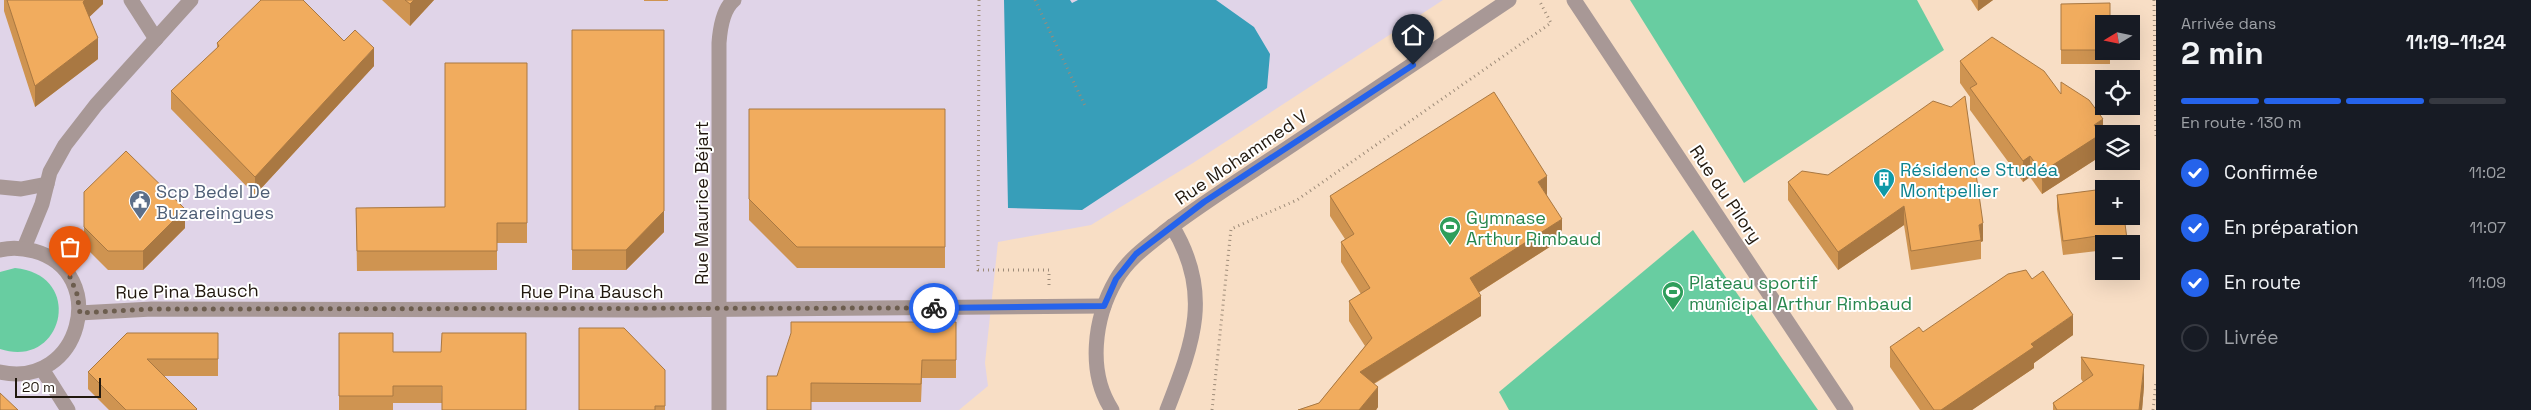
<!DOCTYPE html>
<html lang="fr">
<meta charset="utf-8">
<style>
:root{--surface:#171b24;--page:#242831;--text:#f1f3f6;--muted:#9ea1a6;--line:#363941;--accent:#2563eb}
body{margin:0;font-family:"Space Grotesk",sans-serif;background:var(--page);color:var(--text);height:100vh;display:flex;flex-direction:column;font-size:19px;white-space:nowrap}
*{box-sizing:border-box;margin:0}
p{font-size:16px;color:var(--muted)}
.icon{flex:none;width:28px;height:28px;fill:none;stroke:currentColor;stroke-width:2;stroke-linecap:round;stroke-linejoin:round}
.map{position:relative;flex:1;overflow:hidden}
.drawer{display:flex;flex-direction:column;background:var(--surface);width:375px}
.drawer>*{flex:none}
.needle{width:32px;rotate:260deg}
.fabs{position:absolute;left:2095px;top:15px;display:grid;gap:10px}
.fabs a{display:grid;place-items:center;width:45px;height:45px;border-radius:0px;background:var(--surface);box-shadow:0 5px 20px #0002;font-size:25px}
.scale{position:absolute;left:15px;bottom:12px;width:86px;box-sizing:border-box;padding-left:5px;border:2px solid #21180e;border-top:0;font-size:14px;line-height:18px;white-space:nowrap;color:#21180e;-webkit-text-stroke:4px #fff;paint-order:stroke}
.pin{position:absolute;display:grid;place-items:center;width:42px;height:42px;color:#fff;margin:-51px -21px;border-radius:50% 50% 50% 0;rotate:-45deg;box-shadow:0 0 5px #0007}
.pin .icon{rotate:45deg}
.courier{position:absolute;display:grid;place-items:center;width:50px;height:50px;margin:-25px;border:4px solid #2563eb;border-radius:50%;background:#fff;color:#222;box-shadow:0 1px 6px #0007}
.overview em{font-style:normal;font-weight:700}
.overview div{display:flex;flex-direction:column-reverse}
.overview{display:flex;align-items:center;justify-content:space-between;height:85px;padding:0 25px}
h1{font-size:32px;font-weight:700;line-height:38px}
.bar{display:grid;grid-template-columns:repeat(4,1fr);gap:8px 5px;align-content:center;height:60px;padding:0 25px}
.bar i{height:6px;border-radius:4px;background:var(--line)}
.bar .active{background:var(--accent)}
.bar p{grid-column:span 4}
ol{padding:0 25px;list-style:none}
li{display:flex;align-items:center;gap:15px;height:55px}
li p{margin-inline-start:auto}
li .icon{padding:5px;border-radius:50%;background:var(--accent);color:#fff;stroke-width:4}
li:last-child{color:var(--muted)}
li i{width:28px;height:28px;border:2px solid var(--line);border-radius:50%}
main{display:flex;flex:1;min-height:0}
.map>svg:first-child{display:block}
.industrial{fill:#e0d4e8}
.green{fill:#68cda1}
.water{fill:#379eb9}
.lines{fill:none;stroke-linecap:round;stroke-linejoin:round}
.path{stroke:#9d8b78;stroke-width:3;stroke-dasharray:1 4;stroke-linecap:butt}
.minor{stroke:#a89896;stroke-width:15}
.wall{fill:#cf9451}
.shaded-wall{fill:#a97842}
.building{fill:#f1ac5e;stroke:#a97842}
.done{stroke:#6c5d4e;stroke-width:5;stroke-dasharray:0 9}
.route{stroke:#2563eb;stroke-width:6}
.labels{text-anchor:middle;dominant-baseline:central;stroke-width:4;stroke-linejoin:round;paint-order:stroke}
.street-label{font-size:18px;fill:#21180e;stroke:#fff}
.culture-label{font-size:18px;fill:#0d838f;stroke:#fff;text-anchor:start}
.service-label{font-size:18px;fill:#4e5e75;stroke:#fff;text-anchor:start}
.leisure-label{font-size:18px;fill:#27864d;stroke:#fff;text-anchor:start}
</style>
<main>
<div class="map">
<svg width="2156" height="410" viewBox="0 0 2156 410">
<rect width="100%" height="100%" fill="#f8dec5"/>
<polygon class="industrial" points="0,0 1443,0 1193,163 1091,225 998,242 985,363 988,386 959,410 0,410"/>
<g class="green">
<polygon points="1630,0 1917,0 1944,50 1744,183"/>
<polygon points="1693,230 1818,410 1509,410 1499,392"/>
<path d="M15,268C86,275 63,370 0,349V272Z"/>
</g>
<polygon class="water" points="1004,0 1070,0 1072,3 1078,0 1216,0 1254,27 1270,54 1267,88 1082,210 1008,208"/>
<g class="lines">
<g class="path">
<polyline points="979,0 978,270 1049,270 1049,285"/>
<polyline points="1035,0 1086,108"/>
<polyline points="2154,0 2156,136"/>
<polyline points="1212,410 1231,229 1297,200 1551,23 1539,0"/>
<polyline points="2153,410 2156,382"/>
</g>
<g class="minor">
<polyline points="131,0 156,39"/>
<polyline points="1574,0 1846,410"/>
<polyline points="0,187 21,189 47,184"/>
<polyline points="24,248 42,204 50,172 65,145 96,105 191,0"/>
<path d="M0,250C11,247 23,248 34,251C111,272 81,390 0,372"/>
<polyline points="79,313 152,309 647,310 1104,306"/>
<polyline points="42,369 68,410"/>
<path d="M719,410V43C720,29 723,9 734,0"/>
<path d="M1112,410C1087,372 1094,318 1116,280C1128,259 1148,245 1167,230C1204,202 1244,177 1283,151C1359,101 1434,50 1509,0"/>
<path d="M1167,410C1193,343 1213,293 1172,226"/>
</g>
</g>
<g class="wall">
<polygon points="4,0 103,0 103,4 89,17 98,59 35,107 4,11"/>
<polygon points="382,0 434,0 410,26"/>
<rect x="644" y="0" width="24" height="1"/>
<polygon points="1971,0 1993,0 1978,11"/>
<polygon points="2061,4 2104,24 2104,51 2110,51 2110,64 2061,64"/>
<polygon points="572,30 664,232 626,270 572,270"/>
<polygon points="344,41 374,66 255,195 171,109 171,91 217,48 217,43"/>
<polygon points="1960,61 2061,94 2103,141 2101,142 2101,156 2042,194 2030,177 2023,182 1970,110 1970,97 1960,83"/>
<polygon points="527,63 527,243 497,243 497,270 357,271 356,208 445,207"/>
<polygon points="749,109 945,109 945,268 797,268 749,220"/>
<polygon points="1828,175 1983,241 1981,242 1981,259 1911,270 1904,225 1838,270 1788,200 1788,182"/>
<polygon points="84,192 185,228 143,270 108,270 84,246"/>
<polygon points="2057,195 2127,239 2127,244 2104,244 2104,257 2098,258 2097,251 2063,255 2057,209"/>
<polygon points="1330,196 1547,196 1562,239 1478,293 1481,316 1374,384 1378,407 1376,410 1298,410 1319,403 1365,346 1349,321 1349,301 1361,294 1341,262 1341,242 1345,239 1330,216"/>
<polygon points="956,322 956,378 922,378 921,402 811,402 777,376"/>
<polygon points="1923,332 2073,335 2034,363 2034,368 1972,410 1920,410 1890,367 1890,347"/>
<polygon points="218,333 218,376 164,376 197,410 109,410 88,389 88,372"/>
<polygon points="339,333 393,352 441,352 442,403 393,403 393,410 339,410"/>
<polygon points="2081,357 2144,386 2142,410 2053,410 2053,403 2083,382 2081,379"/>
<polygon points="665,370 665,410 579,410"/>
</g>
<g class="shaded-wall">
<polygon points="85,0 103,0 103,4 83,23 83,2"/>
<polygon points="414,0 434,0 410,26 410,4"/>
<polygon points="1978,0 1993,0 1978,11"/>
<polygon points="98,38 98,59 35,107 35,86"/>
<polygon points="374,48 374,66 255,195 255,177"/>
<polygon points="2103,119 2103,141 2101,142 2101,156 2042,194 2042,172 2094,125"/>
<polygon points="2030,156 2030,177 2023,182 2023,161"/>
<polygon points="1547,176 1547,196 1538,182"/>
<polygon points="1904,206 1904,225 1838,270 1838,252"/>
<polygon points="185,209 185,228 143,270 143,251"/>
<polygon points="664,211 664,232 626,270 626,250"/>
<polygon points="1562,219 1562,239 1470,298 1470,278"/>
<polygon points="1983,223 1983,241 1981,242 1979,225"/>
<polygon points="1481,296 1481,316 1360,392 1360,372"/>
<polygon points="2073,315 2073,335 2034,363 2034,368 1972,410 1941,410 2031,344"/>
<polygon points="2144,365 2144,386 2142,410 2139,410"/>
<polygon points="1378,387 1378,407 1376,410 1359,410"/>
</g>
<g class="building">
<polygon points="7,0 85,0 83,2 98,38 35,86"/>
<polygon points="261,0 303,0 344,41 355,30 374,48 255,177 171,91 219,46 217,43"/>
<polygon points="405,0 414,0 410,4"/>
<polygon points="2110,3 2110,24 2104,24 2104,50 2061,50 2061,4"/>
<polygon points="572,30 664,30 664,211 626,250 572,250"/>
<polygon points="1992,37 2044,71 2061,94 2061,82 2089,100 2103,119 2094,125 2101,134 2042,172 2030,156 2023,161 1970,88 1977,84 1960,61"/>
<polygon points="445,63 527,63 527,223 497,223 497,251 357,251 356,208 445,207"/>
<polygon points="1494,92 1547,176 1538,182 1562,219 1470,278 1481,296 1360,372 1378,387 1359,410 1298,410 1319,403 1372,338 1349,301 1370,288 1341,242 1354,234 1330,196"/>
<polygon points="1965,96 1983,223 1979,225 1981,240 1911,251 1904,206 1838,252 1788,182 1802,171 1828,175 1933,101 1951,107"/>
<polygon points="749,109 945,109 945,247 797,247 749,199"/>
<polygon points="126,151 185,209 143,251 108,251 84,227 84,192"/>
<polygon points="2121,187 2121,189 2106,189"/>
<polygon points="2104,189 2104,216 2124,216 2127,239 2098,244 2097,236 2063,241 2057,195"/>
<polygon points="2026,270 2032,279 2043,271 2073,315 2031,344 2034,347 1941,410 1934,410 1890,347 1919,327 1923,332 2008,274"/>
<polygon points="791,322 956,322 956,360 922,360 921,384 811,383 811,410 767,410 767,376 777,376 791,333"/>
<polygon points="579,328 624,328 665,370 665,406 655,406 655,410 579,410"/>
<polygon points="127,333 218,333 218,359 147,359 197,409 196,410 126,410 88,372"/>
<polygon points="339,333 393,333 393,352 441,352 442,333 526,333 526,410 442,410 442,386 393,386 393,396 339,396"/>
<polygon points="2081,357 2144,365 2139,410 2057,410 2053,403 2093,375"/>
<polygon points="0,393 18,410 0,410"/>
</g>
<g class="lines">
<polyline class="done" points="70,277 77,294 80,313 152,309 934,308"/>
<polyline class="route" points="934,308 1104,306 1116,279 1136,254 1204,202 1413,65"/>
</g>
<defs>
<g id="building-pin" transform="scale(1.125)"><path d="M0 17L-7.5 6A9.5 9.5 0 1 1 7.5 6Z" fill="#0f9aa8" stroke="#fff"/><path d="M-4-6H4V6H1V3H-1V6H-4ZM-2.5-4.3h1.7v1.8h-1.7ZM.8-4.3h1.7v1.8H.8ZM-2.5-1h1.7V.8h-1.7ZM.8-1h1.7V.8H.8Z" fill="#fff"/></g>
<g id="civic-pin" transform="scale(1.125)"><path d="M0 17L-7.5 6A9.5 9.5 0 1 1 7.5 6Z" fill="#5c6f8a" stroke="#fff"/><path d="M-.6-6.5H3V-4.5H.6V-3L4-1V1h2V6H-6V1h2V-1L-.6-3ZM-1.2 2.5V6h2.4V2.5Z" fill="#fff"/></g>
<g id="stadium-pin" transform="scale(1.125)"><path d="M0 17L-7.5 6A9.5 9.5 0 1 1 7.5 6Z" fill="#2e9e5b" stroke="#fff"/><path d="M0-5a6.5 5 0 1 0 0 10a6.5 5 0 1 0 0-10ZM-3.5-1.8h7v3.6h-7Z" fill="#fff"/></g>
</defs>
<g fill-rule="evenodd">
<use href="#building-pin" x="1884" y="179"/>
<use href="#civic-pin" x="140" y="201"/>
<use href="#stadium-pin" x="1450" y="227"/>
<use href="#stadium-pin" x="1673" y="292"/>
</g>
<g class="labels">
<g class="street-label">
<text transform="translate(1241 157) rotate(-34)">Rue Mohammed V</text>
<text transform="translate(1726 194) rotate(56)">Rue du Pilory</text>
<text transform="translate(701 203) rotate(-90)">Rue Maurice Béjart</text>
<text transform="translate(187 291) rotate(-1)">Rue Pina Bausch</text>
<text x="592" y="291">Rue Pina Bausch</text>
</g>
<g class="culture-label">
<text x="1900" y="169">Résidence Studéa<tspan x="1900" dy="21">Montpellier</tspan></text>
</g>
<g class="service-label">
<text x="156" y="191">Scp Bedel De<tspan x="156" dy="21">Buzareingues</tspan></text>
</g>
<g class="leisure-label">
<text x="1466" y="217">Gymnase<tspan x="1466" dy="21">Arthur Rimbaud</tspan></text>
<text x="1689" y="282">Plateau sportif<tspan x="1689" dy="21">municipal Arthur Rimbaud</tspan></text>
</g>
</g>
</svg>
<div class="fabs">
<a><svg class="needle" viewBox="-14 -14 28 28"><path d="M0-13l5 13h-10z" fill="#e53935"/><path d="M0 13l5-13h-10z" fill="#9ea1a6"/></svg></a>
<a><svg class="icon" aria-label="locate" viewBox="0 0 24 24"><circle cx="12" cy="12" r="6"/><path d="M12 2v4M12 18v4M2 12h4M18 12h4"/></svg></a>
<a><svg class="icon" aria-label="layers" viewBox="0 0 24 24"><path d="M12 4l9 5-9 5-9-5zM3 14l9 5 9-5"/></svg></a>
<a>+</a>
<a>−</a>
</div>
<div class="scale">20 m</div>
<div class="pin" style="left:70px;top:277px;background:#ea580c"><svg class="icon" aria-label="bag" viewBox="0 0 24 24"><path d="M5 8h14l-1 12H6zM9 8a3 3 0 0 1 6 0"/></svg></div>
<div class="pin" style="left:1413px;top:65px;background:#1f2937"><svg class="icon" aria-label="home" viewBox="0 0 24 24"><path d="M3 11l9-7 9 7M6 9v11h12V9"/></svg></div>
<div class="courier" style="left:934px;top:308px"><svg class="icon" aria-label="bike" viewBox="0 0 24 24"><circle cx="6" cy="16" r="4"/><circle cx="18" cy="16" r="4"/><path d="M6 16l4-8h5l3 8M10 8l3 8H6M13 5h3"/></svg></div>
</div>
<section class="drawer">
<div class="overview"><div><h1>2 min</h1><p>Arrivée dans</p></div><em>11:19–11:24</em></div>
<div class="bar"><i class="active"></i><i class="active"></i><i class="active"></i><i></i><p>En route · 130 m</p></div>
<ol>
<li><svg class="icon" aria-label="check" viewBox="0 0 24 24"><path d="M5 12l5 5 9-10"/></svg>Confirmée<p>11:02</p></li>
<li><svg class="icon" aria-label="check" viewBox="0 0 24 24"><path d="M5 12l5 5 9-10"/></svg>En préparation<p>11:07</p></li>
<li><svg class="icon" aria-label="check" viewBox="0 0 24 24"><path d="M5 12l5 5 9-10"/></svg>En route<p>11:09</p></li>
<li><i></i>Livrée</li>
</ol>
</section>
</main>
